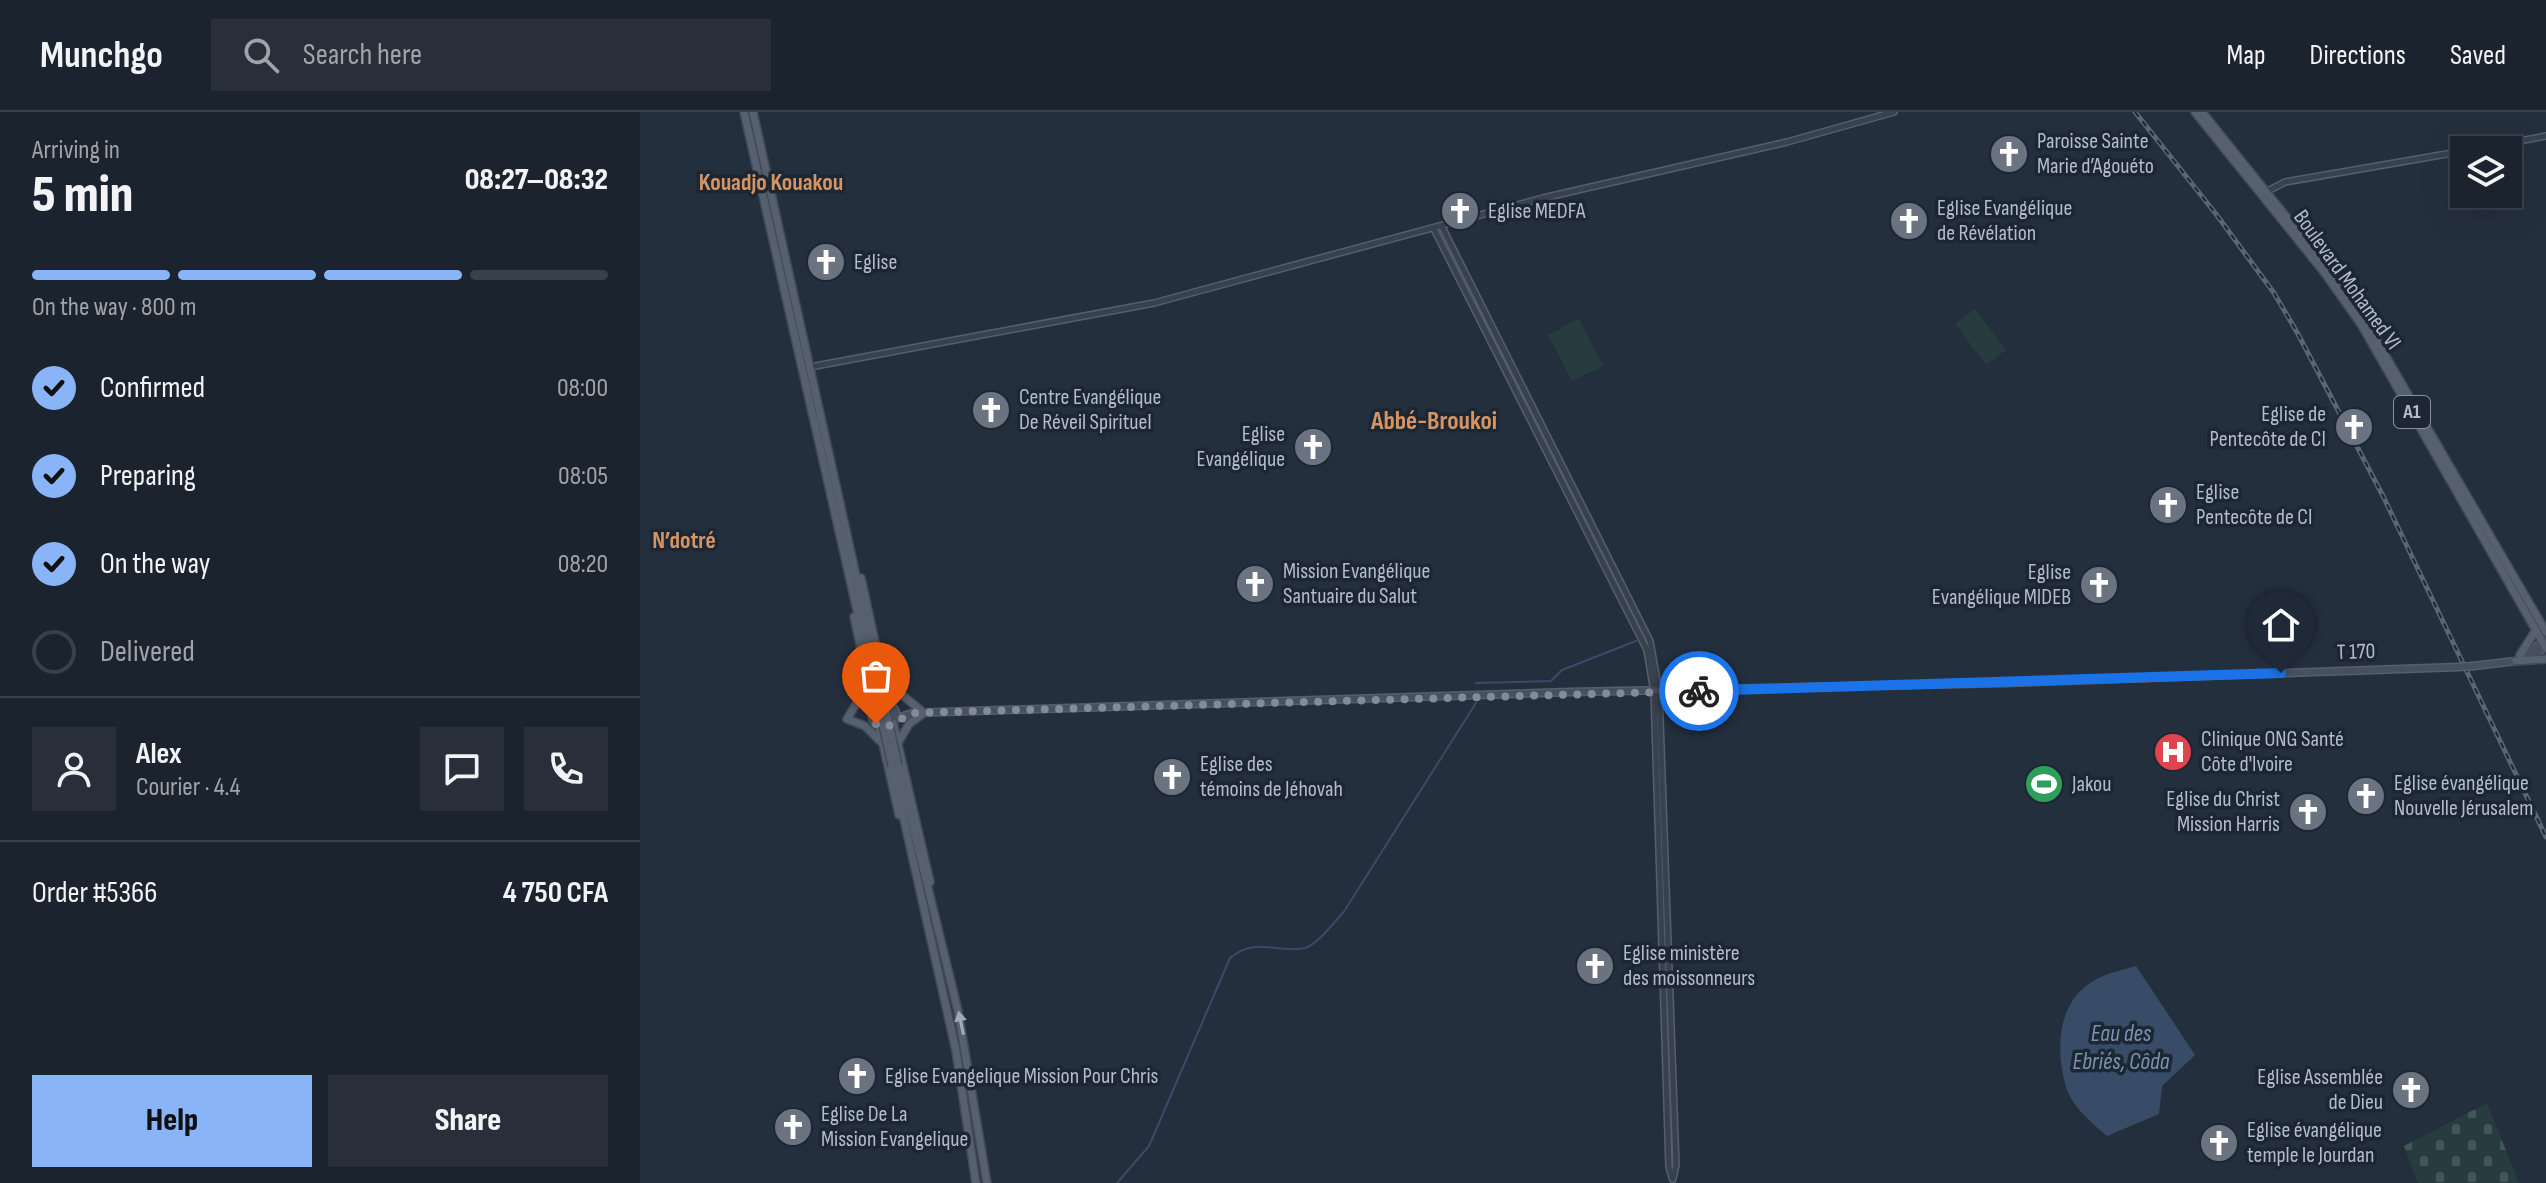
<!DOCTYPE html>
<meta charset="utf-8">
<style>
:root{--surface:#1b232e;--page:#282f3a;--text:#f1f3f6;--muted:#a0a4aa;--line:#39404a;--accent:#8ab4f8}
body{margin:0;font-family:"Sofia Sans Condensed",sans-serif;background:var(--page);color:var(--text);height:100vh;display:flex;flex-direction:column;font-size:30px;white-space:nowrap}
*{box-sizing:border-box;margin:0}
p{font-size:26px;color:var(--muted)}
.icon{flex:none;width:44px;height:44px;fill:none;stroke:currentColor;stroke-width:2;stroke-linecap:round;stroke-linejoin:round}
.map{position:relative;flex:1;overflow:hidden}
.details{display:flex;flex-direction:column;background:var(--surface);width:640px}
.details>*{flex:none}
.controls{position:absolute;left:1810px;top:24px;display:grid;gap:16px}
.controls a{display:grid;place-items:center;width:72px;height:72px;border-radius:0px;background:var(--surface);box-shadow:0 8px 32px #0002,0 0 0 2px var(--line);font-size:40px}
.pin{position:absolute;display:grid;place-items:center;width:68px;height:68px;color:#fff;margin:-82px -34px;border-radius:50% 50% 50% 0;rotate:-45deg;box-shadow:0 0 8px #0007}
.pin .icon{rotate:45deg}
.courier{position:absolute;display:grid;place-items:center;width:80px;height:80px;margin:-40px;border:6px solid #1a73e8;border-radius:50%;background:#fff;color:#222;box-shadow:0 2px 10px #0007}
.summary em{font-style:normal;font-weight:800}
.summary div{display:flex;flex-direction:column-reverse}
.summary{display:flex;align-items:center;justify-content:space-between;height:136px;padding:0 32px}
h1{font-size:52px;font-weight:800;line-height:60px}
.bar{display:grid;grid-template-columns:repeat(4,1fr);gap:12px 8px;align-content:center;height:96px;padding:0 32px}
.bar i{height:10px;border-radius:6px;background:var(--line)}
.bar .on{background:var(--accent)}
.bar p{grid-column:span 4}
.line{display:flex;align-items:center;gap:20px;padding:0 32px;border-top:2px solid var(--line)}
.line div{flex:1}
.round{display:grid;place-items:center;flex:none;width:84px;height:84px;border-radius:0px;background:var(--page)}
ol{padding:0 32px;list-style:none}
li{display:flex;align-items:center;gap:24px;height:88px}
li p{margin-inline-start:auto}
li .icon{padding:8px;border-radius:50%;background:var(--accent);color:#111;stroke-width:4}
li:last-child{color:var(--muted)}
li i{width:44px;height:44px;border:4px solid var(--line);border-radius:50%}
.button{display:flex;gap:16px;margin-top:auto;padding:16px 32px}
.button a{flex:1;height:92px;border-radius:0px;background:var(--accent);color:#111;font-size:32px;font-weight:800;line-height:92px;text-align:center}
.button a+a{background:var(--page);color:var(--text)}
header{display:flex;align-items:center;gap:48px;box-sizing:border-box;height:112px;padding:0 40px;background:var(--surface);border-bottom:2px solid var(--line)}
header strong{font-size:38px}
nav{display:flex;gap:44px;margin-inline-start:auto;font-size:28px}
.search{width:560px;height:72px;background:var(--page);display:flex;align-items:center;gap:20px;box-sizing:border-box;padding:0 28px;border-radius:0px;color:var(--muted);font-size:30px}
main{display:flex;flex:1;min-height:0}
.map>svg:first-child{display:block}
.cemetery{fill:url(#cemetery-stones)}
.pitch{fill:#263c3f}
.water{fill:#394c67}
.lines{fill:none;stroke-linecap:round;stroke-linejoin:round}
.stream{stroke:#394c67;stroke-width:2}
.tertiary-casing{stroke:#565f6c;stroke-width:8}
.secondary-casing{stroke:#565f6c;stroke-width:9}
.primary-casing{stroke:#414a57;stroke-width:10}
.tertiary{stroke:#38414e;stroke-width:5}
.secondary{stroke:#465061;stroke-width:6}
.primary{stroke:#56606e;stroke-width:7}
.rail-casing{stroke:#5a6575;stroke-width:5}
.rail{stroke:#1d2633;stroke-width:2;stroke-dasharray:6;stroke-linecap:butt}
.secondary-bridge-casing{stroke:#565f6c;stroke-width:9;stroke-linecap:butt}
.primary-bridge-casing{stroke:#414a57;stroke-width:10;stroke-linecap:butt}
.secondary-bridge{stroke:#465061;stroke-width:6}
.primary-bridge{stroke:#56606e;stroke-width:7}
.oneway{fill:#a1aab7}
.done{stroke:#828b98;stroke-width:8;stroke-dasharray:0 14.4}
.route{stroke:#1a73e8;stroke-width:10}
.labels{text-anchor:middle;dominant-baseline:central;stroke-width:7;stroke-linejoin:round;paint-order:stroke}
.shield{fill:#1d2633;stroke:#878f9c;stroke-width:2}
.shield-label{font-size:20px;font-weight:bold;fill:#b4bcc9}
.poi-label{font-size:22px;fill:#b4bcc9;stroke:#1d2633;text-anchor:start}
.street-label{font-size:22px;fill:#b4bcc9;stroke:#1d2633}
.neighbourhood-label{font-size:24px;font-weight:bold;fill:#d59563;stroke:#1d2633}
.water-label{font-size:24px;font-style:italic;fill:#7c92b1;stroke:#1d2633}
.quarter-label{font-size:26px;font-weight:bold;fill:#d59563;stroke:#1d2633}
</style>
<header>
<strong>Munchgo</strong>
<div class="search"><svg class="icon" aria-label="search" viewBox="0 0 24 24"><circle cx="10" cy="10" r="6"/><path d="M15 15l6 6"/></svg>Search here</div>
<nav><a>Map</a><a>Directions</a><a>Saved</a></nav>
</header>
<main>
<section class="details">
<div class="summary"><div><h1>5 min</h1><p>Arriving in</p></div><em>08:27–08:32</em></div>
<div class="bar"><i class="on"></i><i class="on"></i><i class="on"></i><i></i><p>On the way · 800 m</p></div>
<ol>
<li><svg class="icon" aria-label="check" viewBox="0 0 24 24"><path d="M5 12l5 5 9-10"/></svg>Confirmed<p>08:00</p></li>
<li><svg class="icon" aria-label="check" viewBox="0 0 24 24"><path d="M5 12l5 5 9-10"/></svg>Preparing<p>08:05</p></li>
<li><svg class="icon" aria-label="check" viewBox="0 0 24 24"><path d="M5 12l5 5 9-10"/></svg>On the way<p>08:20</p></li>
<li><i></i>Delivered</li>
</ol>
<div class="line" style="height:144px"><a class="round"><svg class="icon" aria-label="person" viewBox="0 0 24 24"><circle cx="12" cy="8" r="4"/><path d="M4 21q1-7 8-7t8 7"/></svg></a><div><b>Alex</b><p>Courier · 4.4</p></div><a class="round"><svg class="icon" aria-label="chat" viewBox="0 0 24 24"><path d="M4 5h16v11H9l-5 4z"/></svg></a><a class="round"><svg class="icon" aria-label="phone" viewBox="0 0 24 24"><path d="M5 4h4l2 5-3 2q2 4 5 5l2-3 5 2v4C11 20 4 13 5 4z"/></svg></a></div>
<div class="line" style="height:104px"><div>Order #5366</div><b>4 750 CFA</b></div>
<div class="button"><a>Help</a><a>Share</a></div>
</section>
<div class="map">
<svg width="1906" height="1071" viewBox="0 0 1906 1071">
<defs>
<pattern id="cemetery-stones" width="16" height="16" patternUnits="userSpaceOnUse" patternTransform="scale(2)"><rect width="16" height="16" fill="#263c3f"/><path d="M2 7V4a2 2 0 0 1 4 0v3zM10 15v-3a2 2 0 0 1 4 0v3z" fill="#435659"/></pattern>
</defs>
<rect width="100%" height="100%" fill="#242f3e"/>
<polygon class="cemetery" points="1847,991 1879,1071 1778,1071 1764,1034"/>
<g class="pitch">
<polygon points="1335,197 1366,238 1346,253 1315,212"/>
<polygon points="939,207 963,254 932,269 908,223"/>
</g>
<path class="water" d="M1496,854L1555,943L1522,974L1519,1002L1467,1024C1453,1012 1433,995 1427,978C1415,940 1416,889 1455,868C1467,861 1483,858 1496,854Z"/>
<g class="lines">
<g class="stream">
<polyline points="836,571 911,569 922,558 996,529"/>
<path d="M477,1071L509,1034L590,846C616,824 638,842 665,836C678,832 693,811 703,801L836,591"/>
</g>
<g class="tertiary-casing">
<g id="tertiary">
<polyline points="1832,38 1906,24"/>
<polyline points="1626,80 1645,70 1824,39"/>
<polyline points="802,115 1010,529 1019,580 1036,1053 1033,1067"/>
<polyline points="794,117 1007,538 1014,580 1029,1055 1032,1066"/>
<polyline points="170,255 514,191 903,86 1147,30 1254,0"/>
</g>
</g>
<g class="secondary-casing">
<g id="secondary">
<polyline points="1881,543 1906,529"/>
<polyline points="1833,554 1876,549 1906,536"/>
<circle cx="244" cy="603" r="12"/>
<polyline points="255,607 272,601 931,580 1365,571 1819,555"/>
</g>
</g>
<g class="primary-casing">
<g id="primary">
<polyline points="104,0 233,569"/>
<polyline points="113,0 239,567"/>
<polyline points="1555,0 1684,160 1721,212 1906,536"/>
<polyline points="1562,0 1713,188 1906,520"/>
<polyline points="221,466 237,539"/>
<polyline points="214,505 234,595"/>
<polyline points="1880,543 1896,518"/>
<polyline points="1876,549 1906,547"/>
<polyline points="242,559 250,592"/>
<polyline points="244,568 284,601 269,612 259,629"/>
<polyline points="227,574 207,607 225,614 240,629"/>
<polyline points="253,611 290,770"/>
<polyline points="239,614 259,703"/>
<polyline points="258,653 318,899 347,1071"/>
<polyline points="252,654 316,939 336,1071"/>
</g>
</g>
<use href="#tertiary" class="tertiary"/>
<use href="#secondary" class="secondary"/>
<use href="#primary" class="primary"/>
<g class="rail-casing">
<polyline id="rail" points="1495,0 1576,102 1634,181 1658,222 1743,384 1906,725"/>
</g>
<use href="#rail" class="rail"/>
<g class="secondary-bridge-casing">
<polyline id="secondary-bridge" points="1819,555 1833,554"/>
</g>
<g class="primary-bridge-casing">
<g id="primary-bridge">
<polyline points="239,567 258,653"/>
<polyline points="233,569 252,654"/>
</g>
</g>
<use href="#secondary-bridge" class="secondary-bridge"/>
<use href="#primary-bridge" class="primary-bridge"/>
</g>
<defs><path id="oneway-solid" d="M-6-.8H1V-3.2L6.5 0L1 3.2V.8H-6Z" transform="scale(2)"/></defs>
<use class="oneway" href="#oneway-solid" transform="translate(321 911) rotate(-102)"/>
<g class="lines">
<polyline class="done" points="236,612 247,615 272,601 1059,579"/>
<polyline class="route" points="1059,579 1641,561"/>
</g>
<defs>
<g id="church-disc" transform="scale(2)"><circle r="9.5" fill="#6b7280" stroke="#1d2633"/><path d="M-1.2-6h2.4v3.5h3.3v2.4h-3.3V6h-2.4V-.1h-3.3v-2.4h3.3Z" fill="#fff"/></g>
<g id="hospital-disc" transform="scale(2)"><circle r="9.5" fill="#e0444e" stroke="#1d2633"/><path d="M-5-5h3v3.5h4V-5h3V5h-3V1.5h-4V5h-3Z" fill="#fff"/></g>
<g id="stadium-disc" transform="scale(2)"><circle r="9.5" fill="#2e9e5b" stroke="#1d2633"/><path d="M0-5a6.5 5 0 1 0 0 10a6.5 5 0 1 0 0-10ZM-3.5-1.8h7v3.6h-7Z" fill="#fff"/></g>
</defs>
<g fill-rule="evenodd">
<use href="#church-disc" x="1369" y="42"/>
<use href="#church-disc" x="820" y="99"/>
<use href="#church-disc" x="1269" y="109"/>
<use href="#church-disc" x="186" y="150"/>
<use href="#church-disc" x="351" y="298"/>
<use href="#church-disc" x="1714" y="315"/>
<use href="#church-disc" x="673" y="335"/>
<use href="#church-disc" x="1528" y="393"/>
<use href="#church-disc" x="615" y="472"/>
<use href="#church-disc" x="1459" y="473"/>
<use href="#hospital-disc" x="1533" y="640"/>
<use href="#church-disc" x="532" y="665"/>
<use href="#stadium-disc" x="1404" y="672"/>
<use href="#church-disc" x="1726" y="684"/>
<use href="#church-disc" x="1668" y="700"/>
<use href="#church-disc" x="955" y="854"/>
<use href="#church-disc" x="217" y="964"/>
<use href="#church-disc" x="1771" y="978"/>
<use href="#church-disc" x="153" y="1015"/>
<use href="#church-disc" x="1579" y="1031"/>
</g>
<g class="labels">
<rect class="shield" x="1754" y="284" width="36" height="32" rx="6"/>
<g class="shield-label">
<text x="1772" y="300">A1</text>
</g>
<g class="poi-label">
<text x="1397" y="29">Paroisse Sainte<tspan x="1397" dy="25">Marie d’Agouéto</tspan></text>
<text x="1297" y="96">Eglise Evangélique<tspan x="1297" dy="25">de Révélation</tspan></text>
<text x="848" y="99">Eglise MEDFA</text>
<text x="214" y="150">Eglise</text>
<text x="379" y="285">Centre Evangélique<tspan x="379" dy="25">De Réveil Spirituel</tspan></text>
<text x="1686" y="302" text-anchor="end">Eglise de<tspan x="1686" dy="25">Pentecôte de CI</tspan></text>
<text x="645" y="322" text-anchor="end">Eglise<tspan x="645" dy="25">Evangélique</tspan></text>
<text x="1556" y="380">Eglise<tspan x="1556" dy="25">Pentecôte de CI</tspan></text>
<text x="643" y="459">Mission Evangélique<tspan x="643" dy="25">Santuaire du Salut</tspan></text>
<text x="1431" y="460" text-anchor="end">Eglise<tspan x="1431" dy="25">Evangélique MIDEB</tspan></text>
<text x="1561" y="627">Clinique ONG Santé<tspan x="1561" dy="25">Côte d'Ivoire</tspan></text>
<text x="560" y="652">Eglise des<tspan x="560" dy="25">témoins de Jéhovah</tspan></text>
<text x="1754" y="671">Eglise évangélique<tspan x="1754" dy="25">Nouvelle Jérusalem</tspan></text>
<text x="1432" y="672">Jakou</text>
<text x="1640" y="687" text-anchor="end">Eglise du Christ<tspan x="1640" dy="25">Mission Harris</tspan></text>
<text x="983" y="841">Eglise ministère<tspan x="983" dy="25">des moissonneurs</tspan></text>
<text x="245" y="964">Eglise Evangelique Mission Pour Chris</text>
<text x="1743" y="965" text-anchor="end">Eglise Assemblée<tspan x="1743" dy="25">de Dieu</tspan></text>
<text x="181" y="1002">Eglise De La<tspan x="181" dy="25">Mission Evangelique</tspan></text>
<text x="1607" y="1018">Eglise évangélique<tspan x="1607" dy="25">temple le Jourdan</tspan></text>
</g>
<g class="street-label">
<text transform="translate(1707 168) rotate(54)">Boulevard Mohamed VI</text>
<text transform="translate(1716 540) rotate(-2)">T 170</text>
</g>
<g class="neighbourhood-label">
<text x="131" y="70">Kouadjo Kouakou</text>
<text x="44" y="428">N’dotré</text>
</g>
<g class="water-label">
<text x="1481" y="921">Eau des<tspan x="1481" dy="28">Ebriés, Côda</tspan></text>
</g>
<g class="quarter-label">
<text x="794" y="309">Abbé-Broukoi</text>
</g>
</g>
</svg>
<div class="controls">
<a><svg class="icon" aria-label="layers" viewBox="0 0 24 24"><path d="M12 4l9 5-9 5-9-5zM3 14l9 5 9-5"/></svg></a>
</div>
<div class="pin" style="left:236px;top:612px;background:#ea580c"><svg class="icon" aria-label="bag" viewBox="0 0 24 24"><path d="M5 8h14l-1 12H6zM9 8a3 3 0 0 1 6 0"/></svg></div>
<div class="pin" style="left:1641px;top:561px;background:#1f2937"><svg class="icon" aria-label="home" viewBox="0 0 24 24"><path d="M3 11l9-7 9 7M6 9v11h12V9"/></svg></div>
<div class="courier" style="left:1059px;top:579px"><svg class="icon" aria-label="bike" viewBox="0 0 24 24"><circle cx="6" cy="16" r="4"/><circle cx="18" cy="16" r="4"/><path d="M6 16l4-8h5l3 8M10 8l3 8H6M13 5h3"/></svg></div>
</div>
</main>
